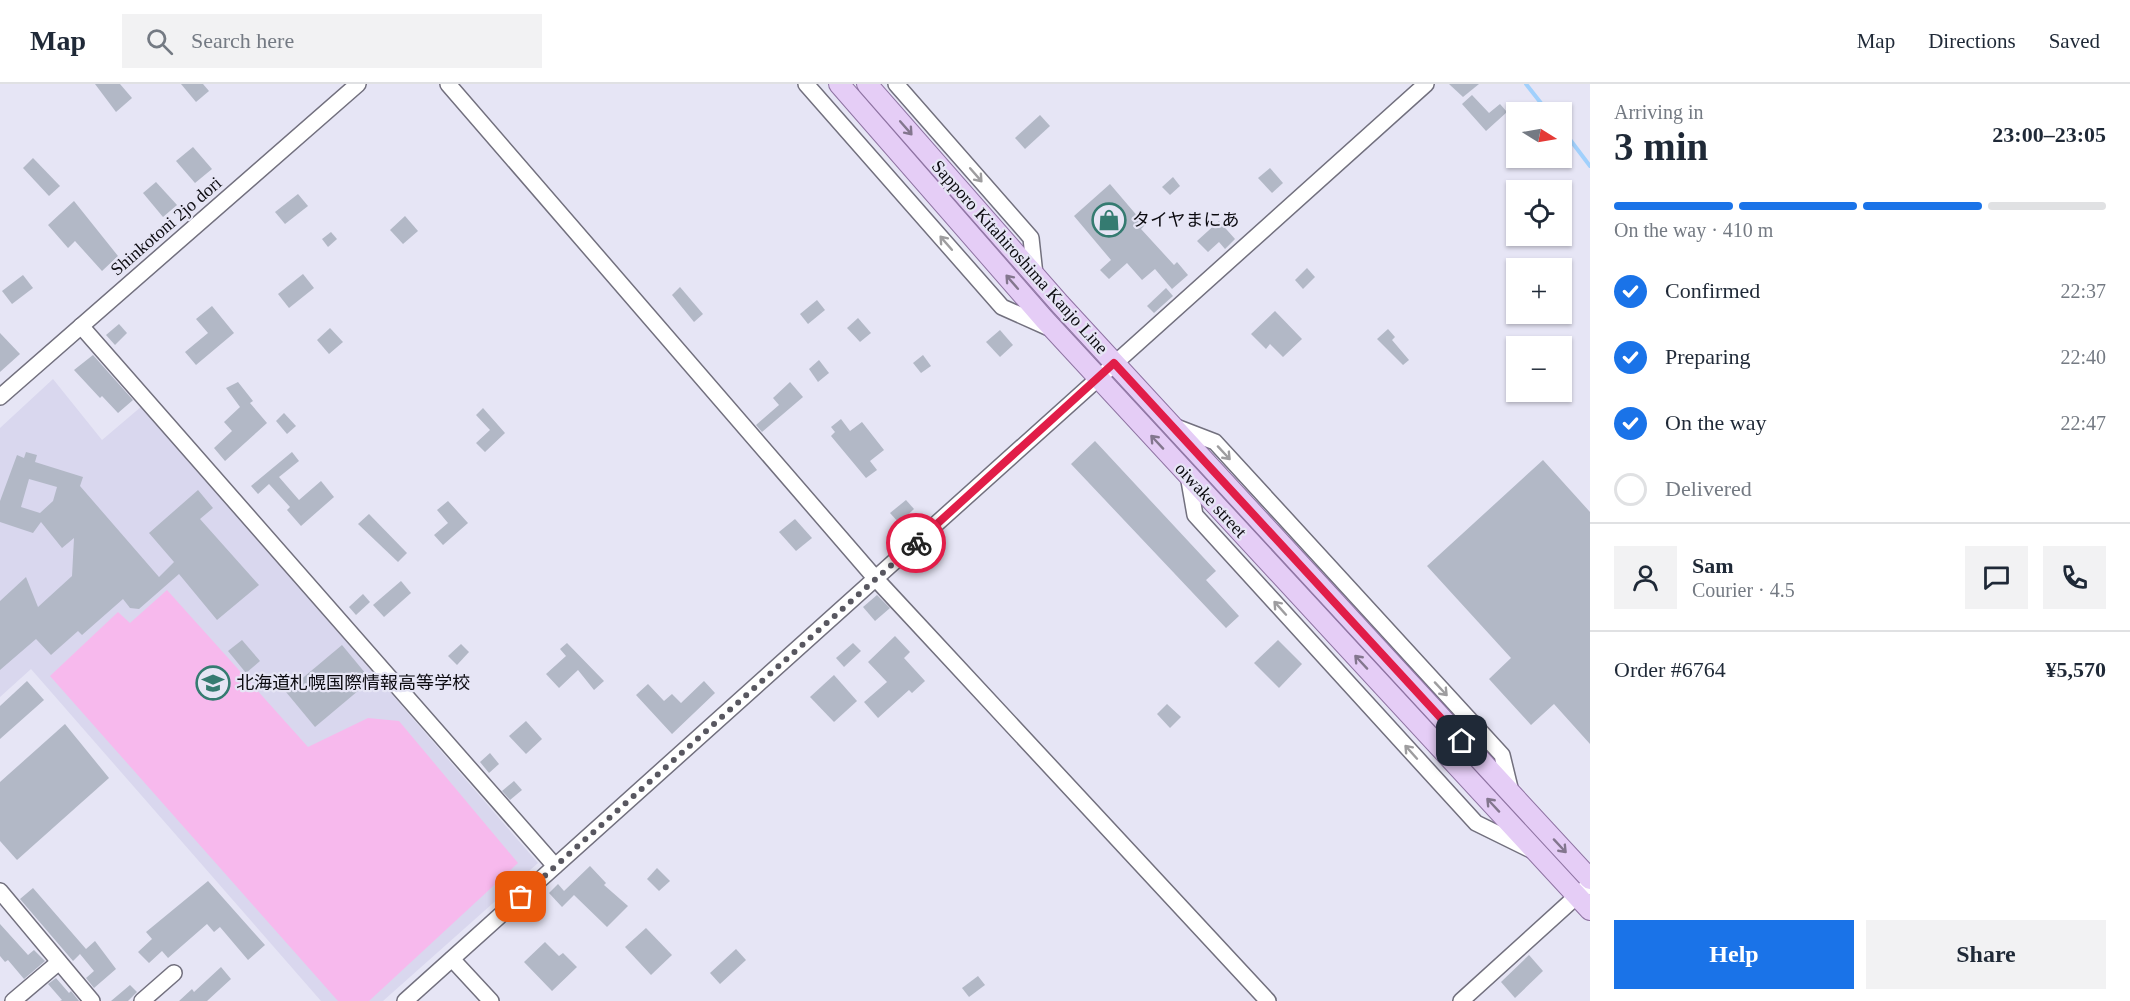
<!DOCTYPE html>
<meta charset="utf-8">
<style>
:root{--surface:#fff;--page:#f2f2f3;--text:#1f2937;--muted:#747a83;--line:#e0e1e3;--accent:#1a73e8}
body{margin:0;font-family:"Times New Roman","Noto Sans JP",serif;background:var(--page);color:var(--text);height:100vh;display:flex;flex-direction:column;font-size:22px;white-space:nowrap}
*{box-sizing:border-box;margin:0}
p{font-size:20px;color:var(--muted)}
.icon{flex:none;width:33px;height:33px;fill:none;stroke:currentColor;stroke-width:2;stroke-linecap:round;stroke-linejoin:round}
.map{position:relative;flex:1;overflow:hidden}
.details{display:flex;flex-direction:column;background:var(--surface);width:540px}
.details>*{flex:none}
.needle{width:39px;rotate:101deg}
.buttons{position:absolute;left:1506px;top:18px;display:grid;gap:12px}
.buttons a{display:grid;place-items:center;width:66px;height:66px;border-radius:0px;background:var(--surface);box-shadow:0 2px 4px #0004;font-size:30px}
.pin{position:absolute;display:grid;place-items:center;width:51px;height:51px;color:#fff;margin:-26px;border-radius:12px;box-shadow:0 3px 9px #0006}
.courier{position:absolute;display:grid;place-items:center;width:60px;height:60px;margin:-30px;border:4px solid #e11d48;border-radius:50%;background:#fff;color:#222;box-shadow:0 2px 8px #0007}
.headline em{font-style:normal;font-weight:700}
.headline div{display:flex;flex-direction:column-reverse}
.headline{display:flex;align-items:center;justify-content:space-between;height:102px;padding:0 24px}
h1{font-size:39px;font-weight:700;line-height:45px}
.bar{display:grid;grid-template-columns:repeat(4,1fr);gap:9px 6px;align-content:center;height:72px;padding:0 24px}
.bar i{height:8px;border-radius:4px;background:var(--line)}
.bar .on{background:var(--accent)}
.bar p{grid-column:span 4}
.line{display:flex;align-items:center;gap:15px;padding:0 24px;border-top:2px solid var(--line)}
.line div{flex:1}
.round{display:grid;place-items:center;flex:none;width:63px;height:63px;border-radius:0px;background:var(--page)}
ol{padding:0 24px;list-style:none}
li{display:flex;align-items:center;gap:18px;height:66px}
li p{margin-inline-start:auto}
li .icon{padding:6px;border-radius:50%;background:var(--accent);color:#fff;stroke-width:4}
li:last-child{color:var(--muted)}
li i{width:33px;height:33px;border:3px solid var(--line);border-radius:50%}
.button{display:flex;gap:12px;margin-top:auto;padding:12px 24px}
.button a{flex:1;height:69px;border-radius:0px;background:var(--accent);color:#fff;font-size:24px;font-weight:700;line-height:69px;text-align:center}
.button a+a{background:var(--page);color:var(--text)}
header{display:flex;align-items:center;gap:36px;box-sizing:border-box;height:84px;padding:0 30px;background:var(--surface);border-bottom:2px solid var(--line)}
header strong{font-size:28px}
nav{display:flex;gap:33px;margin-inline-start:auto;font-size:21px}
.search{width:420px;height:54px;background:var(--page);display:flex;align-items:center;gap:15px;box-sizing:border-box;padding:0 21px;border-radius:0px;color:var(--muted);font-size:22px}
main{display:flex;flex:1;min-height:0}
.map>svg:first-child{display:block}
.built{fill:#d9d7ee}
.green{fill:#f7b9ed}
.lines{fill:none;stroke-linecap:round;stroke-linejoin:round}
.stream{stroke:#a1d0fc;stroke-width:4}
.building{fill:#b2b8c6;fill-rule:evenodd}
.minor-casing{stroke:#72707e;stroke-width:18}
.major-casing{stroke:#8e73a2;stroke-width:22}
.minor{stroke:#fff;stroke-width:15}
.major{stroke:#e5cdf6;stroke-width:20}
.oneway{stroke:#83768e}
.oneway2{stroke:#9e9d9f}
.done{stroke:#585760;stroke-width:6;stroke-dasharray:0 10.8}
.route{stroke:#e11d48;stroke-width:8}
.labels{text-anchor:middle;dominant-baseline:central;stroke-width:4.5;stroke-linejoin:round;paint-order:stroke}
.poi-label{font-size:18px;fill:#0c0b10;stroke:#e6e5f5;text-anchor:start}
.street-label{font-size:18px;fill:#0c0b10;stroke:#e6e5f5}
</style>
<header>
<strong>Map</strong>
<div class="search"><svg class="icon" aria-label="search" viewBox="0 0 24 24"><circle cx="10" cy="10" r="6"/><path d="M15 15l6 6"/></svg>Search here</div>
<nav><a>Map</a><a>Directions</a><a>Saved</a></nav>
</header>
<main>
<div class="map">
<svg width="1590" height="917" viewBox="0 0 1590 917">
<rect width="100%" height="100%" fill="#e6e5f5"/>
<polygon class="built" points="53,295 102,356 142,322 538,779 383,917 321,917 31,585 0,613 0,344"/>
<polygon class="green" points="167,506 308,663 368,634 399,637 518,779 369,917 338,917 50,592 118,528 130,539"/>
<g class="lines">
<g class="stream">
<polyline points="1526,0 1548,28"/>
<polyline points="1562,45 1590,82"/>
</g>
</g>
<g class="building">
<polygon points="95,0 120,0 132,14 116,28"/>
<polygon points="181,0 203,0 209,7 196,18"/>
<polygon points="1449,0 1479,0 1463,13"/>
<polygon points="1472,11 1489,29 1500,20 1507,28 1486,47 1462,20"/>
<polygon points="1040,31 1050,42 1025,65 1015,54"/>
<polygon points="193,63 212,85 195,99 176,77"/>
<polygon points="33,74 60,102 49,112 23,84"/>
<polygon points="1270,84 1283,99 1272,109 1258,94"/>
<polygon points="1173,93 1180,102 1170,111 1162,103"/>
<polygon points="156,98 177,121 163,133 143,109"/>
<polygon points="1110,100 1145,141 1141,145 1174,181 1177,178 1188,191 1172,205 1155,185 1142,196 1127,179 1109,195 1100,186 1111,176 1074,132"/>
<polygon points="298,110 308,122 285,140 275,128"/>
<polygon points="74,117 118,172 102,187 75,157 68,164 48,141"/>
<polygon points="405,132 418,147 403,160 390,146"/>
<polygon points="1219,137 1235,155 1225,165 1219,158 1208,168 1197,157"/>
<polygon points="331,148 337,155 328,163 322,155"/>
<polygon points="1307,184 1315,193 1303,205 1295,196"/>
<polygon points="303,190 314,204 289,224 278,210"/>
<polygon points="23,191 33,204 12,220 2,207"/>
<polygon points="680,203 703,230 694,238 672,211"/>
<polygon points="1166,204 1173,212 1154,229 1147,222"/>
<polygon points="817,216 825,226 808,240 800,230"/>
<polygon points="212,222 234,249 196,281 185,268 208,249 196,235"/>
<polygon points="1275,227 1302,255 1283,273 1270,260 1266,265 1251,250"/>
<polygon points="858,234 871,249 860,258 847,244"/>
<polygon points="119,240 127,249 115,261 106,251"/>
<polygon points="330,244 343,258 329,270 317,256"/>
<polygon points="1388,245 1395,253 1392,256 1409,276 1403,281 1377,255"/>
<polygon points="1000,246 1013,261 1000,273 986,258"/>
<polygon points="0,249 20,270 0,288"/>
<polygon points="93,271 133,316 118,329 102,312 100,314 74,286"/>
<polygon points="923,271 931,282 921,289 913,279"/>
<polygon points="819,276 829,289 818,298 809,285"/>
<polygon points="238,298 253,317 250,319 267,339 225,377 214,364 232,347 224,338 240,323 226,304"/>
<polygon points="790,298 803,313 762,348 756,341 779,321 773,314"/>
<polygon points="483,324 505,349 485,368 476,359 490,346 476,331"/>
<polygon points="284,329 296,342 287,350 276,337"/>
<polygon points="841,335 850,347 862,338 884,366 870,377 877,386 866,394 831,352 835,348 831,343"/>
<polygon points="1095,357 1216,487 1206,496 1239,532 1226,544 1071,380"/>
<path d="M26,368L37,371L35,378L83,393L80,402L159,493L174,478L149,449L198,406L213,424L200,435L259,501L217,536L179,490L139,525L130,524L123,515L82,551L78,547L51,571L36,555L0,586V517L26,493L38,523L72,492L74,454L62,464L41,438L33,449L0,438V417L17,371L24,374ZM29,395L57,403L53,417L40,429L21,423Z"/>
<polygon points="292,368 299,377 279,393 299,416 321,397 334,413 301,442 287,426 290,423 269,400 258,410 251,402"/>
<polygon points="1543,376 1590,428 1590,660 1554,620 1531,641 1489,595 1511,574 1427,482"/>
<polygon points="906,416 914,425 899,439 890,429"/>
<polygon points="448,417 468,439 443,461 434,451 448,439 437,426"/>
<polygon points="369,430 407,469 398,478 358,440"/>
<polygon points="795,435 812,454 796,467 779,448"/>
<polygon points="401,497 411,509 384,533 373,521"/>
<polygon points="363,510 370,518 356,531 349,523"/>
<polygon points="877,511 890,524 875,537 863,523"/>
<polygon points="895,552 910,568 904,574 925,597 912,609 909,606 878,634 864,618 887,598 868,578"/>
<polygon points="242,556 260,577 246,589 228,567"/>
<polygon points="1278,556 1302,580 1279,604 1254,579"/>
<polygon points="567,559 604,597 594,606 578,586 559,604 546,590 566,572 560,565"/>
<polygon points="853,559 861,567 844,583 836,574"/>
<polygon points="461,560 469,568 457,581 448,572"/>
<polygon points="342,561 371,596 315,643 286,608"/>
<polygon points="834,591 857,617 834,638 810,613"/>
<polygon points="27,597 44,616 0,655 0,622"/>
<polygon points="704,597 715,609 672,650 636,611 648,600 664,617 672,610 681,619"/>
<polygon points="1167,620 1181,633 1170,644 1157,630"/>
<polygon points="526,637 542,655 526,670 509,652"/>
<polygon points="65,640 109,694 17,776 0,757 0,698"/>
<polygon points="490,669 499,680 489,689 480,678"/>
<polygon points="514,697 522,706 510,716 502,707"/>
<polygon points="590,782 606,799 604,801 628,822 607,843 574,811 562,823 549,809 558,800 564,807"/>
<polygon points="657,784 670,797 659,807 647,795"/>
<polygon points="208,797 265,861 248,876 220,843 214,848 207,840 168,874 162,867 149,879 138,868 152,855 146,848"/>
<polygon points="33,804 86,865 95,857 116,885 94,904 86,894 94,887 80,870 73,877 20,815"/>
<polygon points="0,840 28,871 34,866 45,877 24,895 8,876 5,878 0,872"/>
<polygon points="646,844 672,871 651,891 625,863"/>
<polygon points="545,858 559,872 563,869 577,883 552,907 524,878"/>
<polygon points="736,865 746,876 720,900 710,889"/>
<polygon points="1529,871 1543,887 1515,914 1501,898"/>
<polygon points="221,883 231,895 207,917 179,917 192,905 194,908"/>
<polygon points="978,892 985,901 969,913 962,904"/>
<polygon points="56,894 69,909 71,907 79,917 60,917 62,916 48,900"/>
<polygon points="130,901 137,908 128,917 111,917"/>
</g>
<g class="lines">
<g class="minor-casing">
<g id="minor">
<polyline points="448,0 876,495 1268,917"/>
<polyline points="806,0 1002,223 1049,244"/>
<polyline points="896,0 1031,154 1035,191"/>
<polyline points="81,242 555,782"/>
<polyline points="0,313 358,0"/>
<polyline points="1176,343 1215,358 1502,671 1511,708"/>
<polyline points="1188,391 1195,431 1476,739 1531,766"/>
<polyline points="0,807 92,917"/>
<polyline points="452,875 491,917"/>
<polyline points="13,917 59,878"/>
<polyline points="142,917 174,889"/>
<polyline points="405,917 1426,0"/>
<polyline points="1461,917 1590,800"/>
</g>
</g>
<g class="major-casing">
<g id="major">
<polyline points="839,0 1044,235 1590,826"/>
<polyline points="867,0 1060,220 1590,795"/>
</g>
</g>
<use href="#minor" class="minor"/>
<use href="#major" class="major"/>
</g>
<defs><path id="oneway-shaft" d="M-6 0H5M1.5-3L5.5 0L1.5 3" fill="none" stroke-width="1.6" stroke-linecap="round" stroke-linejoin="round" transform="scale(1.5)"/></defs>
<g class="oneway">
<use href="#oneway-shaft" transform="translate(906 44) rotate(49)"/>
<use href="#oneway-shaft" transform="translate(1012 198) rotate(-131)"/>
<use href="#oneway-shaft" transform="translate(1157 358) rotate(-133)"/>
<use href="#oneway-shaft" transform="translate(1361 578) rotate(-133)"/>
<use href="#oneway-shaft" transform="translate(1493 721) rotate(-133)"/>
<use href="#oneway-shaft" transform="translate(1560 762) rotate(47)"/>
</g>
<g class="oneway2">
<use href="#oneway-shaft" transform="translate(976 91) rotate(49)"/>
<use href="#oneway-shaft" transform="translate(946 159) rotate(-131)"/>
<use href="#oneway-shaft" transform="translate(1224 369) rotate(47)"/>
<use href="#oneway-shaft" transform="translate(1280 524) rotate(-132)"/>
<use href="#oneway-shaft" transform="translate(1441 605) rotate(47)"/>
<use href="#oneway-shaft" transform="translate(1411 668) rotate(-132)"/>
</g>
<g class="lines">
<polyline class="done" points="521,813 916,459"/>
<polyline class="route" points="916,459 1114,279 1462,657"/>
</g>
<defs>
<g id="shop-ring" transform="scale(1.725)"><circle r="9.5" fill="#e6e5f5" stroke="#357b71" stroke-width="1.5"/><path d="M-5-2.5h2.3a2.7 3.5 0 0 1 5.4 0H5L5.5 6h-11ZM-1.5-2.5h3a1.5 2.3 0 0 0-3 0Z" fill="#357b71"/></g>
<g id="school-ring" transform="scale(1.725)"><circle r="9.5" fill="#e6e5f5" stroke="#357b71" stroke-width="1.5"/><path d="M0-5L7-2L0 1L-7-2ZM-4 1L0 2.5L4 1V4Q0 6-4 4Z" fill="#357b71"/></g>
</defs>
<g fill-rule="evenodd">
<use href="#shop-ring" x="1109" y="136"/>
<use href="#school-ring" x="213" y="599"/>
</g>
<g class="labels">
<g class="poi-label">
<text x="1132" y="136">タイヤまにあ</text>
<text x="236" y="599">北海道札幌国際情報高等学校</text>
</g>
<g class="street-label">
<text transform="translate(166 142) rotate(-41)">Shinkotoni 2jo dori</text>
<text transform="translate(1020 173) rotate(48)">Sapporo Kitahiroshima Kanjo Line</text>
<text transform="translate(1211 416) rotate(47)">oiwake street</text>
</g>
</g>
</svg>
<div class="buttons">
<a><svg class="needle" viewBox="-14 -14 28 28"><path d="M0-13l5 13h-10z" fill="#e53935"/><path d="M0 13l5-13h-10z" fill="#747a83"/></svg></a>
<a><svg class="icon" aria-label="locate" viewBox="0 0 24 24"><circle cx="12" cy="12" r="6"/><path d="M12 2v4M12 18v4M2 12h4M18 12h4"/></svg></a>
<a>+</a>
<a>−</a>
</div>
<div class="pin" style="left:521px;top:813px;background:#ea580c"><svg class="icon" aria-label="bag" viewBox="0 0 24 24"><path d="M5 8h14l-1 12H6zM9 8a3 3 0 0 1 6 0"/></svg></div>
<div class="pin" style="left:1462px;top:657px;background:#1f2937"><svg class="icon" aria-label="home" viewBox="0 0 24 24"><path d="M3 11l9-7 9 7M6 9v11h12V9"/></svg></div>
<div class="courier" style="left:916px;top:459px"><svg class="icon" aria-label="bike" viewBox="0 0 24 24"><circle cx="6" cy="16" r="4"/><circle cx="18" cy="16" r="4"/><path d="M6 16l4-8h5l3 8M10 8l3 8H6M13 5h3"/></svg></div>
</div>
<section class="details">
<div class="headline"><div><h1>3 min</h1><p>Arriving in</p></div><em>23:00–23:05</em></div>
<div class="bar"><i class="on"></i><i class="on"></i><i class="on"></i><i></i><p>On the way · 410 m</p></div>
<ol>
<li><svg class="icon" aria-label="check" viewBox="0 0 24 24"><path d="M5 12l5 5 9-10"/></svg>Confirmed<p>22:37</p></li>
<li><svg class="icon" aria-label="check" viewBox="0 0 24 24"><path d="M5 12l5 5 9-10"/></svg>Preparing<p>22:40</p></li>
<li><svg class="icon" aria-label="check" viewBox="0 0 24 24"><path d="M5 12l5 5 9-10"/></svg>On the way<p>22:47</p></li>
<li><i></i>Delivered</li>
</ol>
<div class="line" style="height:108px"><a class="round"><svg class="icon" aria-label="person" viewBox="0 0 24 24"><circle cx="12" cy="8" r="4"/><path d="M4 21q1-7 8-7t8 7"/></svg></a><div><b>Sam</b><p>Courier · 4.5</p></div><a class="round"><svg class="icon" aria-label="chat" viewBox="0 0 24 24"><path d="M4 5h16v11H9l-5 4z"/></svg></a><a class="round"><svg class="icon" aria-label="phone" viewBox="0 0 24 24"><path d="M5 4h4l2 5-3 2q2 4 5 5l2-3 5 2v4C11 20 4 13 5 4z"/></svg></a></div>
<div class="line" style="height:78px"><div>Order #6764</div><b>¥5,570</b></div>
<div class="button"><a>Help</a><a>Share</a></div>
</section>
</main>
